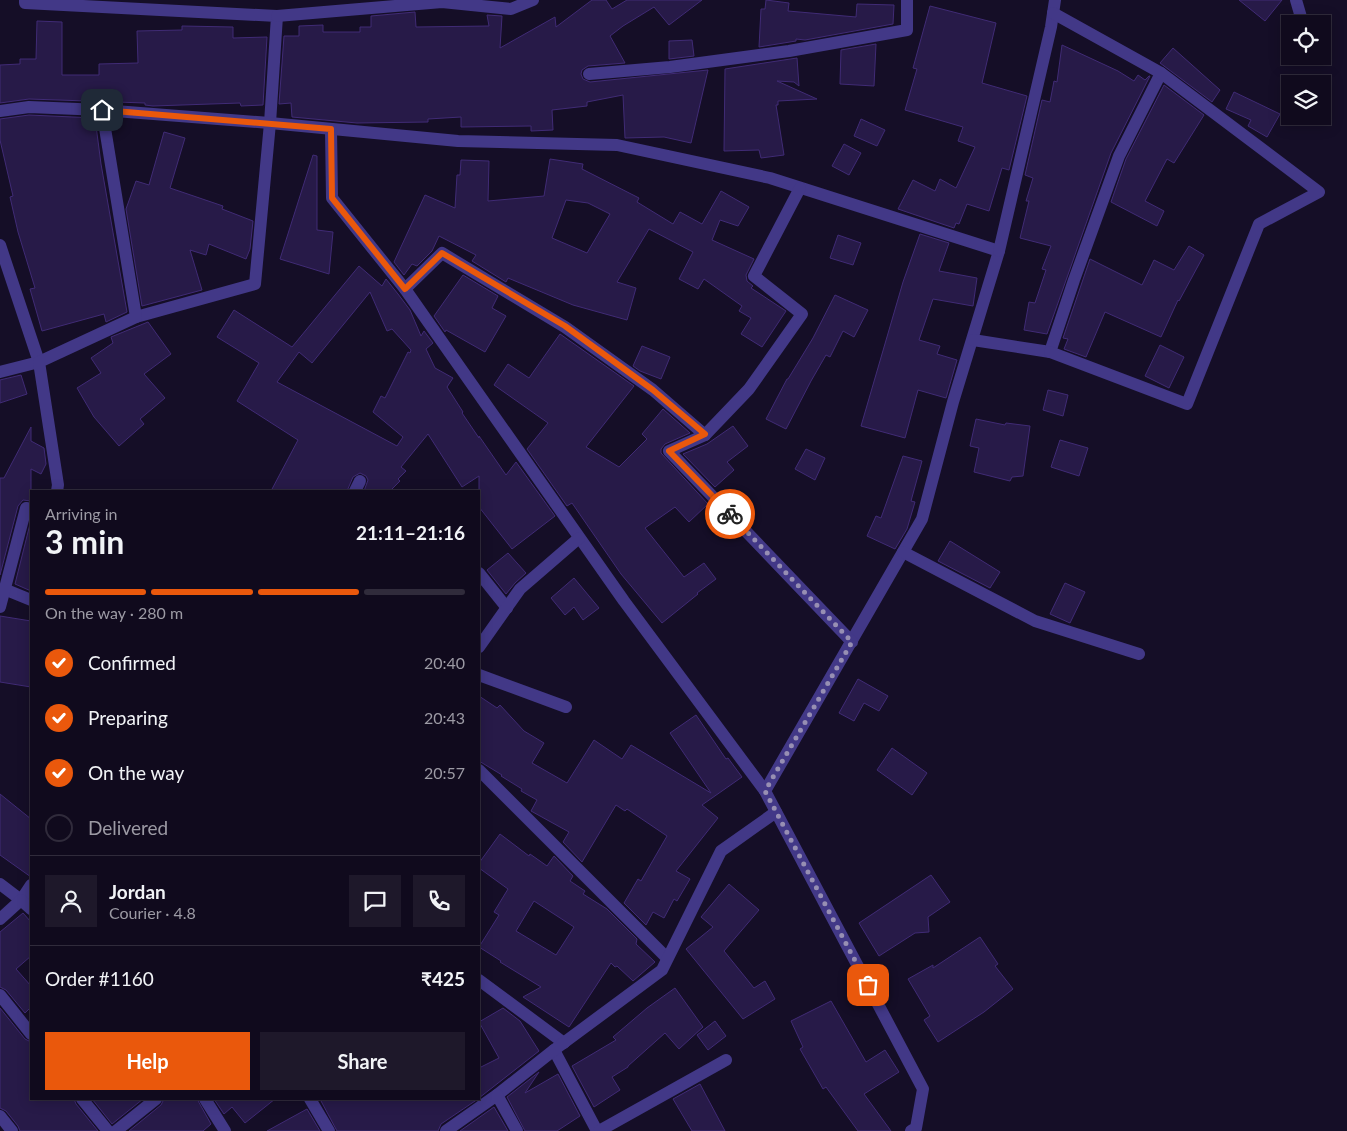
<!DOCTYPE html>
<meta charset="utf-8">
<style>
:root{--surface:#100a1d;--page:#1e182a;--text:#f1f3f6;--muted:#9c9aa4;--line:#302b3b;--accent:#ea580c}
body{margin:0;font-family:Lato,sans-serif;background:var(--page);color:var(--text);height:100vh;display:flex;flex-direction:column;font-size:19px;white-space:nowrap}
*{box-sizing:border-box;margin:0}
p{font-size:16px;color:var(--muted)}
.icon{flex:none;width:28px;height:28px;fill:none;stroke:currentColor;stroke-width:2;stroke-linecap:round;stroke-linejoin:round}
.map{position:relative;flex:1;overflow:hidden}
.side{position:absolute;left:30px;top:490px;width:450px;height:610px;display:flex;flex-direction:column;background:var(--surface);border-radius:0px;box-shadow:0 2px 12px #0003,0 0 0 1px var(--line)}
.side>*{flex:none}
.controls{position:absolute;left:1281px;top:15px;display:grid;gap:10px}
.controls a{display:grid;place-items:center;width:50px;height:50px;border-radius:0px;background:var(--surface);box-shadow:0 2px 12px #0003,0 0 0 1px var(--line);font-size:25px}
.pin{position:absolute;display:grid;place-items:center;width:42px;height:42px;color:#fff;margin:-21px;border-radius:10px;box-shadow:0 2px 8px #0006}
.courier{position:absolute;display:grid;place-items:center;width:50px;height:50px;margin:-25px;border:4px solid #ea580c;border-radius:50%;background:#fff;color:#222;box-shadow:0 1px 6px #0007}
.head em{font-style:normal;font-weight:700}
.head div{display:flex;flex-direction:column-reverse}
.head{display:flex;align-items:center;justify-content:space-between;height:85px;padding:0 15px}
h1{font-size:32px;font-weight:700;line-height:38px}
.bar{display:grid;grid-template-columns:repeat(4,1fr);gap:8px 5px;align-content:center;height:60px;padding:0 15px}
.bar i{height:6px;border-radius:4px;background:var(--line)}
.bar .selected{background:var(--accent)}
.bar p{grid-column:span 4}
.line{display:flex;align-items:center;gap:12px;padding:0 15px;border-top:1px solid var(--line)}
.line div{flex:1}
.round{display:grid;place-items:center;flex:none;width:52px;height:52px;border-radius:0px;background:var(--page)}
ol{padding:0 15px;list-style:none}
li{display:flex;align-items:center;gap:15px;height:55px}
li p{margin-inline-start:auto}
li .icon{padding:5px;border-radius:50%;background:var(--accent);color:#fff;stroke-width:4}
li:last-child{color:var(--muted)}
li i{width:28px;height:28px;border:2px solid var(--line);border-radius:50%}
.primary-button{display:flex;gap:10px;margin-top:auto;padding:10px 15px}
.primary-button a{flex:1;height:58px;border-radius:0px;background:var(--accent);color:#fff;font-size:20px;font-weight:700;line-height:58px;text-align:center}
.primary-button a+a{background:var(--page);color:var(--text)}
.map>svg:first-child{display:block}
.building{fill:#271a48;stroke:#402b75;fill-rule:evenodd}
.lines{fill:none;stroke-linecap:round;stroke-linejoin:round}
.street{stroke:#423887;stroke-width:12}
.done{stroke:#978fb3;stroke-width:5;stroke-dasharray:0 9}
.route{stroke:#ea580c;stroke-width:6}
</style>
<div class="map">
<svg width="1347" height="1131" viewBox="0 0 1347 1131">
<rect width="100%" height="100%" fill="#150e27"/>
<g class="building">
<polygon points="592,0 606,0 612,9 627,0 702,0 669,25 654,7 623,26 610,36 625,63 588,66 582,70 581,74 583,79 590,82 708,70 691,143 664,137 625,138 623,95 587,102 587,106 552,110 553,130 531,131 531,126 461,127 461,117 428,119 428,122 357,123 292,117 291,103 279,104 284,36 299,36 299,26 323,25 323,32 360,32 360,27 371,27 371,16 415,12 416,27 489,26 487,15 502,16 500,48 555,17 556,27"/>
<polygon points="766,0 789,3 788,11 856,17 857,4 894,5 893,24 805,40 796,39 796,41 759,47 761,9 765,9"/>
<polygon points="1239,0 1282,0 1265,21"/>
<polygon points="930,6 996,23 982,83 1027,96 1009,170 1002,168 989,211 967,204 959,224 956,223 954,228 898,209 913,180 935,191 940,179 956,188 975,147 958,141 963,127 905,110 917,69 913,68"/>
<polygon points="37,21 62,22 62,75 99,75 99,64 138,63 137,31 182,30 182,26 233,27 233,38 267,37 263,105 241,106 240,103 153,106 145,105 145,103 29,99 0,103 0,65 20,64 20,59 36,59"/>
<polygon points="692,40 694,56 669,59 669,41"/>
<polygon points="876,44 874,86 840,84 841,50"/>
<polygon points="1062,45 1118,71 1134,81 1138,75 1145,80 1149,76 1150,76 1111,153 1047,334 1024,330 1029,302 1035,303 1046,270 1042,269 1051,246 1020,238 1029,201 1026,201 1033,178 1025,175 1042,100 1050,102 1054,81 1057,82"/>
<polygon points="1173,48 1220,90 1212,102 1160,63"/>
<polygon points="797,58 799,86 794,82 777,81 817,99 778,101 778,105 776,105 784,155 761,158 759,150 724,151 725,69"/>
<polygon points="1164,85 1204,115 1174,163 1167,159 1145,201 1164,211 1157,226 1111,202 1126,159"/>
<polygon points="1234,92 1280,114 1267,137 1248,126 1251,120 1226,109"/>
<polygon points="29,115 95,118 101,164 127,312 106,322 104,314 42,331 30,289 35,288 18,232 10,197 13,196 0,140 0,119"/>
<polygon points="861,119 885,130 877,146 854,136"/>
<polygon points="164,132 185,138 170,188 223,206 222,209 253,221 250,249 246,259 209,244 206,255 190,250 202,290 142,306 126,209 136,181 149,185"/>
<polygon points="844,144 861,153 849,175 832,166"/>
<polygon points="313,155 317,156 317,230 333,232 329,274 280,259"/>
<path d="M550,159L583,164L582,169L639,198L637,202L673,224L680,212L702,224L721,191L749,207L738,226L720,220L712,240L754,259L746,275L747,281L753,286L751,288L786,311L762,347L741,334L751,318L739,311L742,306L704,279L698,289L679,279L693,252L649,229L617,282L636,288L627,320L573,305L508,278L506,282L472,261L476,255L439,236L432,251L417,266L412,264L404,275L394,262L425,195L455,208L457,175H460L461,160L489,161L488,201L544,196ZM566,200L588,203L610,214L587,253L552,238Z"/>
<polygon points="920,234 949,243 939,271 977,278 973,306 933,299 919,340 940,346 937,354 957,360 946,398 918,390 905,438 861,426 903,282"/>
<polygon points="838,235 861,243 853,265 830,258"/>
<polygon points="1189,246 1204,255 1179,301 1178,300 1161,337 1105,312 1086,357 1064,349 1068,339 1063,338 1090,259 1142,285 1154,260 1174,270"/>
<path d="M359,266L382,286L386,279L398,294L410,310L421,336L424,331L433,343L426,349L435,368L453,378L447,387L463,412L462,413L479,438V436L506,475L516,462L555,516L512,549L479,507V476L462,487L428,434L401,467L406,471L398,479L400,481L390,491H364L368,480L366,476L360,473L353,477L347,491H271L298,440L237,401L259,363L217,337L234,310L292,347ZM370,292L387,331L392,329L411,350L410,353L408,352L385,398L381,396L373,412L403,437L397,446L277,382L299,352L312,363Z"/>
<polygon points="463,275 498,296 492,308 506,316 485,352 446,330 445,332 434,316"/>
<polygon points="835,295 868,310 854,337 843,331 830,357 826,355 811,381 786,429 766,419 787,379 788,379 813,338"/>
<polygon points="148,322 171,354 144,374 165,398 140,419 144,424 119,446 94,417 77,388 101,373 91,358 113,343 111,337"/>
<polygon points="560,334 634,386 586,447 619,467 647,439 642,434 663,409 690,433 665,444 661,449 661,453 708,504 689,522 675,507 645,528 684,577 704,563 716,579 697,593 698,594 662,623 621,574 572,503 567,506 527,449 548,423 494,385 508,364 529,378"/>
<polygon points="1160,345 1184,357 1169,388 1145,376"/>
<polygon points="642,346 670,357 661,379 640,371 633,366"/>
<polygon points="21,375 27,394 0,403 0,380"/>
<polygon points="1048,390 1068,395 1063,416 1043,410"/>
<polygon points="976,419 1005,425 1006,423 1030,426 1023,476 1012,477 1010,481 974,472 979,448 970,446"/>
<polygon points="733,426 748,446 727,462 734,470 715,487 683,454 707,444"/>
<polygon points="31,427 31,441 44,448 46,464 41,474 31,469 31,501 23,500 18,506 0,575 0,478 4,478"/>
<polygon points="1060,440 1088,448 1079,476 1051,467"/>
<polygon points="806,449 825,458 815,480 795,469"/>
<polygon points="903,456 922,461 911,501 915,502 907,529 895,549 867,536 876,516 881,518"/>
<polygon points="31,520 31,591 15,584"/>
<polygon points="950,541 1000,572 990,588 938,561"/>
<polygon points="508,553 526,573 515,583 506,594 487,570"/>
<polygon points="574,578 599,608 583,620 574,607 565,615 551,598"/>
<polygon points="1065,583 1085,592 1070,623 1050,614"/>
<polygon points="0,616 31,621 31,687 0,682"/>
<polygon points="858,679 888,696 879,711 864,703 854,721 839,713"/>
<polygon points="479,696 497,708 500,705 524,731 544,743 532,763 567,783 594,740 622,759 631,745 711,793 670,733 696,715 726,759 728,758 742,777 702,805 718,818 676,871 690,879 677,901 674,899 664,918 653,912 646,925 624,903 638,879 641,881 667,836 627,809 625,811 616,805 582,862 563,842 569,832 531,811 537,800 521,791 522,789 501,776 502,775 479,761"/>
<polygon points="892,748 927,773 912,795 877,770"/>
<polygon points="0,794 31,819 31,877 0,855"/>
<path d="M500,834L529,856L530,854L547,866L554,856L573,876L570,881L585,891L583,894L607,909L637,939L636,944L655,962L633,981L617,966L615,967L611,963L569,1027L523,997L541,987L500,962L501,961L479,947L499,915L494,912L508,889L479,868V863ZM534,901L574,927L556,955L516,931Z"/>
<polygon points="931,875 950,902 928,917 929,932 915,933 879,956 859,923"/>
<polygon points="729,884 759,910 724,951 754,988 765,981 775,999 743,1019 686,949 713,927 701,917"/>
<polygon points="23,913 31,922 31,956 16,969 31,986 31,1007 25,1013 6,990 0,987 0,932"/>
<polygon points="980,937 998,964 995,966 1013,989 984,1012 938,1042 924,1020 930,1016 908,979 933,965 933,968"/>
<polygon points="675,988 703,1027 679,1049 665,1033 628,1066 628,1067 612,1077 620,1090 594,1107 572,1066 616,1040 613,1037 647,1008"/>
<polygon points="831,1001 866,1062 885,1050 899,1072 864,1094 891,1131 858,1131 826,1087 823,1089 800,1049 803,1047 791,1021"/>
<polygon points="0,1008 25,1039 31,1042 31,1099 74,1099 76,1104 98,1131 20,1131 18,1126 6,1111 0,1108"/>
<polygon points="503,1008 520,1021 539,1051 479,1098 479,1068 499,1058 479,1022"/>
<polygon points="715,1021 726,1036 708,1050 697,1035"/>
<polygon points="539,1072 525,1093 558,1074 580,1116 557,1131 525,1131 507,1097"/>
<polygon points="700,1084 725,1131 692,1131 673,1099"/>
<polygon points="92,1099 143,1099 112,1124"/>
<polygon points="164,1099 197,1099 211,1124 203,1131 129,1131 161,1105"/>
<polygon points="214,1099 275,1099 245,1123 232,1107 224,1114"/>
<polygon points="326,1099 478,1099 441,1124 438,1131 337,1131 321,1101"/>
<polygon points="494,1107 508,1131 460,1131"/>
<polygon points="307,1109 320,1131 267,1131"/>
</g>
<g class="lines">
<g class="street">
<polyline points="25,0 25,3 277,16 270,123 255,284 136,317"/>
<polyline points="1296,0 1303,24"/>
<polyline points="277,16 442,2 511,9 533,0"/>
<polyline points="589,74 670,67 789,51 907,30 907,0"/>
<polyline points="0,111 29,107 102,110 270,123 458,141 617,145 770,178 999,251 953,402 922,519 765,791 923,1089 916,1128 911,1131"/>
<polyline points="331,129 332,198 405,289 624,601 765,791"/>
<polyline points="800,188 754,276 802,314 749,389 705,435 669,451 852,642"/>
<polyline points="0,245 39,362 0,372"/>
<polyline points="999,251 1051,27 1055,0"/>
<polyline points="405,289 442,253 565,327 653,390 705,435"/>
<polyline points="973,340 1050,352 1074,280 1119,156 1161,73"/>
<polyline points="1050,352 1187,404 1259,224 1319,192 1161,73 1053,13"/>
<polyline points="57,491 58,485 39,362 136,317 102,110"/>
<polyline points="355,491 360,481"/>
<polyline points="903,552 1035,621 1139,654"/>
<polyline points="479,573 507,608"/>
<polyline points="4,589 31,600"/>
<polyline points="0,607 26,508 31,509"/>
<polyline points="479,647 520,589 579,538"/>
<polyline points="479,675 566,707"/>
<polyline points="479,770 667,958"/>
<polyline points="0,884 21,900 31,885"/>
<polyline points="0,919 21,900 31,909"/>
<polyline points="479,980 564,1043"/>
<polyline points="0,995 31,1034"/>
<polyline points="554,1050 597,1131"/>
<polyline points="497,1095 554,1050 662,970 721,851 776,812"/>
<polyline points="82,1099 108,1131"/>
<polyline points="205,1099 225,1131"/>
<polyline points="310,1099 329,1131"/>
<polyline points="0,1116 12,1131"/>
<polyline points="116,1131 156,1099"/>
<polyline points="446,1131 497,1095 517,1131"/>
<polyline points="599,1131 726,1060"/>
</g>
</g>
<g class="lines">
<polyline class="done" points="730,514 852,642 765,791 868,985"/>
<polyline class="route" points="102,110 331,129 332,198 405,289 442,253 565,326 653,390 705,434 669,451 730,514"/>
</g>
</svg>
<div class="controls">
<a><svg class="icon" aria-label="locate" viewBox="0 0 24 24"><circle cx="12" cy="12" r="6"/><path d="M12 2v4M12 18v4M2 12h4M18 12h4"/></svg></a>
<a><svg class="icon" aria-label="layers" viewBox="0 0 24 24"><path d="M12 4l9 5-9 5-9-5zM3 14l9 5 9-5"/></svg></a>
</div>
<div class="pin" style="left:868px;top:985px;background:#ea580c"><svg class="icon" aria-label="bag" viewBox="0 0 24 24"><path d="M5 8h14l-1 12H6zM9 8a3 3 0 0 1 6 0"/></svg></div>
<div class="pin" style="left:102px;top:110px;background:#1f2937"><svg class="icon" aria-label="home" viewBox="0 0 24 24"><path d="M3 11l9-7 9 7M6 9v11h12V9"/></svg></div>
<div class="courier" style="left:730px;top:514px"><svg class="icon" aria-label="bike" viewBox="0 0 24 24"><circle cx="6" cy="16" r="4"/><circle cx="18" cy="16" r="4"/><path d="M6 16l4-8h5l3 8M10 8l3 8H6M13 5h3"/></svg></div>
<section class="side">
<div class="head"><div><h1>3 min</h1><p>Arriving in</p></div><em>21:11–21:16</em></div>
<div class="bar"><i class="selected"></i><i class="selected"></i><i class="selected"></i><i></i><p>On the way · 280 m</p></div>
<ol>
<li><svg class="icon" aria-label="check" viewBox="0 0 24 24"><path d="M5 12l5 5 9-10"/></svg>Confirmed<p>20:40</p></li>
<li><svg class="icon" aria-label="check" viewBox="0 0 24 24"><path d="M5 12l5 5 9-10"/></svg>Preparing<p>20:43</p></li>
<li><svg class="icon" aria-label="check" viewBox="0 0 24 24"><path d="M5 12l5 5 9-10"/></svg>On the way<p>20:57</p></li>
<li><i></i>Delivered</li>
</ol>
<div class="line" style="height:90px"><a class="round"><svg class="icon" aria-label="person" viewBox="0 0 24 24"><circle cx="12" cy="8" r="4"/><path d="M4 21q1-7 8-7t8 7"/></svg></a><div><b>Jordan</b><p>Courier · 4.8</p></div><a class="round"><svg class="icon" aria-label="chat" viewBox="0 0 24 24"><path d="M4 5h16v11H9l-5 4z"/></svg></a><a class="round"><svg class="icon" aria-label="phone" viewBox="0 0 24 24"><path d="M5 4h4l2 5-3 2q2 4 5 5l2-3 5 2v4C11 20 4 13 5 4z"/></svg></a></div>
<div class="line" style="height:65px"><div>Order #1160</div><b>₹425</b></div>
<div class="primary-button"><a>Help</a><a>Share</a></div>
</section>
</div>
